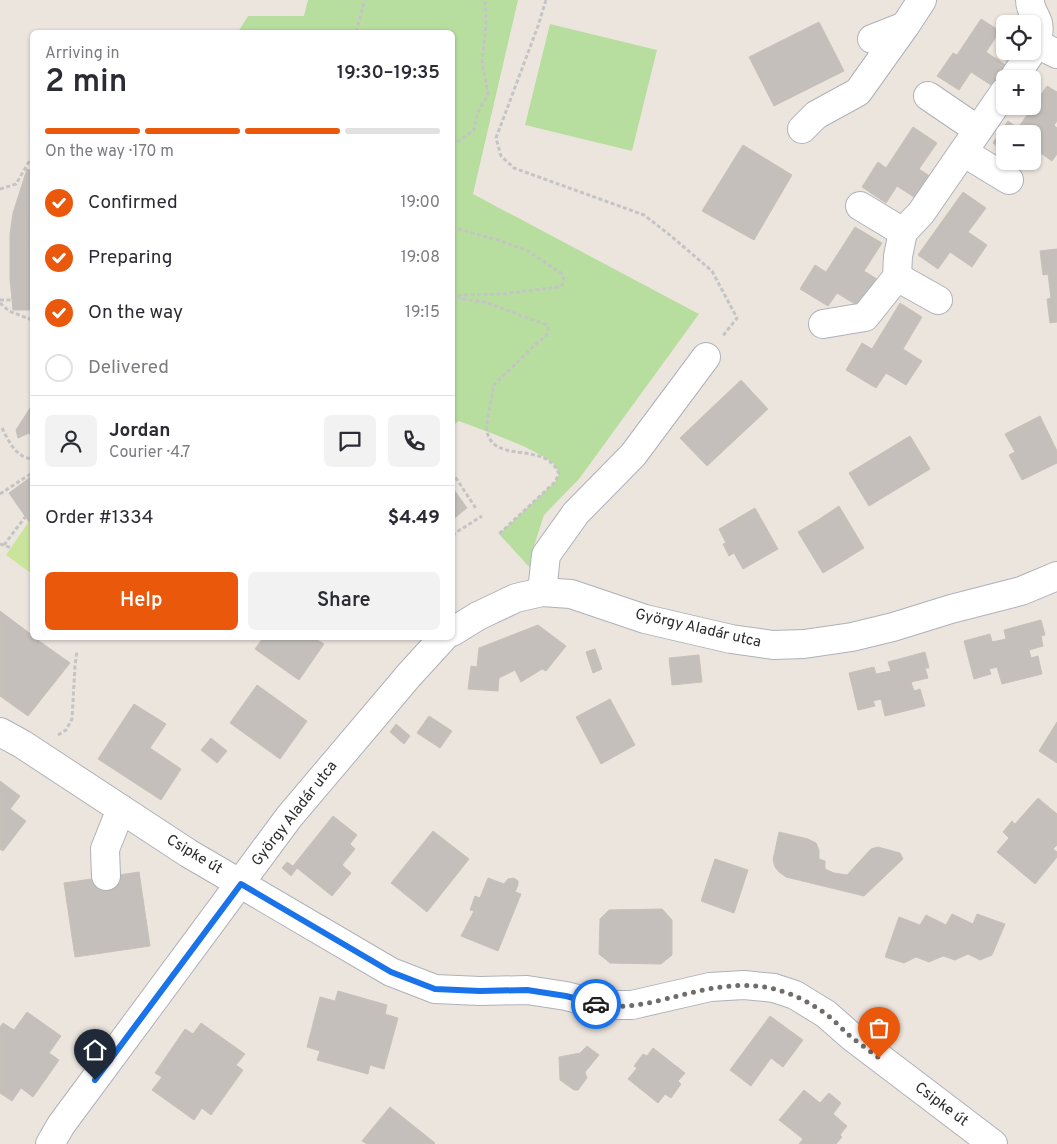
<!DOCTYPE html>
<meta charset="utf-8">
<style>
:root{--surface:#fff;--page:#f2f2f3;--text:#2b2b33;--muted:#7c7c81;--line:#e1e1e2;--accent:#ea580c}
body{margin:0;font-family:Overpass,sans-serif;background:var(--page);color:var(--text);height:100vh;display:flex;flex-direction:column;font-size:19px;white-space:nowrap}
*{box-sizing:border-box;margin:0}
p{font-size:16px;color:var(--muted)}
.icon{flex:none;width:28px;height:28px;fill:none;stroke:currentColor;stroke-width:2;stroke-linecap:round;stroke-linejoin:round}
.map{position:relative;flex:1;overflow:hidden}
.drawer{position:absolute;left:30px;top:30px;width:425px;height:610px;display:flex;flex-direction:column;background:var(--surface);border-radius:8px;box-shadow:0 1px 4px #0004}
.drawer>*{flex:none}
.controls{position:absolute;left:996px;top:15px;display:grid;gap:10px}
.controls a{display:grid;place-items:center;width:45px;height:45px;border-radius:8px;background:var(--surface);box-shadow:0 1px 4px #0004;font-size:25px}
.pin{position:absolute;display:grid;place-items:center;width:42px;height:42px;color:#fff;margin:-51px -21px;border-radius:50% 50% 50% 0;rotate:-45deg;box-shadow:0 0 5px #0007}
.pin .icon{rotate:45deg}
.courier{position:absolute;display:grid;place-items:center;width:50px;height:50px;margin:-25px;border:4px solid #1a73e8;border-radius:50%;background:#fff;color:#222;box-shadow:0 1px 6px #0007}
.overview em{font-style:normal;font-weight:600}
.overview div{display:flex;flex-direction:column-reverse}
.overview{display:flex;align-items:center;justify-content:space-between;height:85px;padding:0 15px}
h1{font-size:32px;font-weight:600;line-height:38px}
.bar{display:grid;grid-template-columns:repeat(4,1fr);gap:8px 5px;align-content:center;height:60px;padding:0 15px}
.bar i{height:6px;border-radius:4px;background:var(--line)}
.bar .on{background:var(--accent)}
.bar p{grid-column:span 4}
.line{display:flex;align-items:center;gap:12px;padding:0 15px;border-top:1px solid var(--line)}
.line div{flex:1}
.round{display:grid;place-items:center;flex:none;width:52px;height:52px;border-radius:8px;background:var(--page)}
ol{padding:0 15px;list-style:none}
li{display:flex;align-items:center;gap:15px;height:55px}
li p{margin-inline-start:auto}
li .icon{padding:5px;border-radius:50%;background:var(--accent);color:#fff;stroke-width:4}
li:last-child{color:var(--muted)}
li i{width:28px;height:28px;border:2px solid var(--line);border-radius:50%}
.cta{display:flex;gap:10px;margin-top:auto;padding:10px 15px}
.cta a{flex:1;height:58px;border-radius:8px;background:var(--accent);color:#fff;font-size:20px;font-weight:600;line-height:58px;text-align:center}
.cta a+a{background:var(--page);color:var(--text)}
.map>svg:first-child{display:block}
.green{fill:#b8de9f}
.pitch{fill:#cae49c}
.building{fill:#c4bfbb;stroke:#c7c1b8}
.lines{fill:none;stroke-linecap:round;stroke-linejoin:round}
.minor-casing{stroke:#afb1ba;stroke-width:30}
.path{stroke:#c4c4c4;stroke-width:3;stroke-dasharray:4 2.5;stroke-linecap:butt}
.minor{stroke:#fff;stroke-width:28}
.done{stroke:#6f6c6a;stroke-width:5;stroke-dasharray:0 9}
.route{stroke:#1a73e8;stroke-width:6}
.labels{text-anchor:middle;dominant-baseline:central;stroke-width:4.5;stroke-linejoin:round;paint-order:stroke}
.street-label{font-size:15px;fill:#2b2b2b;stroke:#fff}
</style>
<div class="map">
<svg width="1057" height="1144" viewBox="0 0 1057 1144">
<rect width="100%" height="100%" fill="#ece5de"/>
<g class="green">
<path d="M308,0H518L473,194L699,314L579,479L544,515L531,555V569L499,534L555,482L559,474C558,472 557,469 556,467C545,451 479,429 459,421L453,425L452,32H238L248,16H304Z"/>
<polygon points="550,24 657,50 632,151 525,125"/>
</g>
<polygon class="pitch" points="32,517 32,574 6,555"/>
<g class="building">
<polygon points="981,19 1000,31 986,52 1007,66 994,87 971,72 959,90 937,76 953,53 957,55"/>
<polygon points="819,22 844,71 774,106 749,57"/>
<polygon points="1047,86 1057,92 1057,121 1054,125 1057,128 1057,154 1052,161 1032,147 1032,134 1005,134 1005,152 993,143 1008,121 1018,128"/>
<polygon points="913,127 937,143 919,169 934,179 920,201 897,186 886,203 862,187 878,162 886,168"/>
<polygon points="743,145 792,175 754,240 702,211"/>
<polygon points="27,169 32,171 32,310 13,310 10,279 10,234 13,213"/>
<polygon points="963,192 986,208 968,232 987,245 972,267 950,252 938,269 918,255"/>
<polygon points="855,227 882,243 864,271 880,281 863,309 837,293 828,306 800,289 815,265 826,272"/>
<polygon points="1057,249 1057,322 1050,323 1047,299 1051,298 1048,274 1043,275 1040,251"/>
<polygon points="900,303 922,317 903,349 922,361 906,385 886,373 876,388 846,370 862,343 872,349"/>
<polygon points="741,380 768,409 707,466 680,438"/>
<polygon points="32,405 32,438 29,433 18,438 16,430"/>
<polygon points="1040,416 1057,451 1057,463 1022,480 1009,455 1015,452 1005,434"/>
<polygon points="910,436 930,469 869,506 849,473"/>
<polygon points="32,476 32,520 29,522 9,493"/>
<polygon points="452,487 467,508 452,520"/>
<polygon points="839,506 864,548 843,561 818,520"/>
<polygon points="755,508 778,549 743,569 734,553 729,556 723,544 726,543 719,529"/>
<polygon points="818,520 843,561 823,573 798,532"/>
<polygon points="0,611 32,635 32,638 35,638 70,663 28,716 0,696"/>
<polygon points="1041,620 1045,635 1041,636 1043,646 1029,650 1031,658 1038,656 1042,674 1002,684 997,667 989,669 991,674 974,679 964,641 990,634 992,642 1006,639 1004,630"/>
<polygon points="538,625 566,646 546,671 542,669 521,682 515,670 499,678 498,691 468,689 471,666 477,667 479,648"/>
<polygon points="263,638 314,638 324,644 299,680 255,649"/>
<polygon points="595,649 602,669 593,673 586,652"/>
<polygon points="925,652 929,668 925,668 928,678 911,682 914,691 920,689 925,706 885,716 881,699 873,701 875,706 858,710 849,673 874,667 876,674 891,671 888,662"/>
<polygon points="699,655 702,682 672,685 669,658"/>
<polygon points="257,685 307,721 280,759 230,723"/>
<polygon points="610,699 635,745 601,764 576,717"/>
<polygon points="134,704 166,724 150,748 181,769 161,800 98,759"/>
<polygon points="429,716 452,731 440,748 417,733"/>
<polygon points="1057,722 1057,763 1039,751"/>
<polygon points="396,724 410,736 404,744 390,732"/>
<polygon points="211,738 227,751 217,763 201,750"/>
<polygon points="0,781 20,796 10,809 26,821 3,851 0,849"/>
<polygon points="1038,798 1057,814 1057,845 1053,849 1057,852 1057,857 1035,884 997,852 1009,838 1003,832 1012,821 1015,824"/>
<polygon points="333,816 357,835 350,844 355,849 342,865 351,873 332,896 297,868 291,876 282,868 287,862 293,866"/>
<polygon points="433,831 469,859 427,912 391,883"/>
<polygon points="779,832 808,839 816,843 819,850 819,859 825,861 825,869 834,873 847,875 871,849 878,847 900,853 903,859 864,896 786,877 779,872 775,867 773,860"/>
<polygon points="715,859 748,870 734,913 701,901"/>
<polygon points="139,872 150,946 75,957 64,883"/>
<polygon points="488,878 504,884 508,879 514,878 518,881 518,885 515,892 521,894 498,951 461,936 474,911 470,910 475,896 480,898"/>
<polygon points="662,909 672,920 672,955 661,964 610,963 599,954 600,919 609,910"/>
<polygon points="952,914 973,924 977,914 1005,924 992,955 980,960 968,954 955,960 943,956 929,962 916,957 904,963 885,957 899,917 920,925 926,915 946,925"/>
<polygon points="338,991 387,1005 385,1014 398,1018 384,1069 370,1065 368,1074 317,1060 320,1051 307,1047 320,997 335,1001"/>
<polygon points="27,1012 61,1036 49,1053 59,1060 33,1097 21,1088 12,1101 0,1093 0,1027 3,1023 14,1030"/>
<polygon points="770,1016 803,1040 783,1067 771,1058 751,1086 730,1070"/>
<polygon points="201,1023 245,1054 236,1065 243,1070 211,1115 202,1108 194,1120 152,1090 162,1077 155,1073 185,1029 193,1034"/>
<polygon points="587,1046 599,1055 585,1072 587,1078 578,1090 574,1090 560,1080 559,1057 580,1053"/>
<polygon points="653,1048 685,1073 678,1081 681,1084 671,1098 665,1094 658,1103 628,1079 637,1068 634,1066 643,1054 647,1056"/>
<polygon points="804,1090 820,1103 829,1093 841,1103 833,1114 847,1126 840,1135 842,1137 836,1144 799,1144 803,1139 779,1120"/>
<polygon points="390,1107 435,1143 434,1144 367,1144 362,1141"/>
</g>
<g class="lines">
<g class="minor-casing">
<g id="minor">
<path d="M1030,0C1030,10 1035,14 1038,23C1040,32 1037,43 1032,50"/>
<polyline points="872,39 905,26 922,0"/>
<polyline points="1037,44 1057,54"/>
<polyline points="1013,79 1032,51"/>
<polyline points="928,96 978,130"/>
<polyline points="802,129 816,115 858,92 905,26"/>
<polyline points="963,152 1009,180"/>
<polyline points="860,206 903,232"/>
<polyline points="897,277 938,300"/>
<polyline points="823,324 865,317 897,277 898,256 903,232 921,213 1005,91"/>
<polyline points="542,592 546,555 576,513 633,455 706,357"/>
<polyline points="452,632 478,616 516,598 542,592 571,594 645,619 731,639 773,645 804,644 852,637 893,627 951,609 1021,591 1057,576"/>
<polyline points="0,732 22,744 188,853 391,972 435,989 480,991 527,990 566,996 601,1005 632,1005 710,987 744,985 774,988 795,995 826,1014 851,1036 993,1144"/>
<polyline points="106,876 105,849 121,809"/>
<polyline points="50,1144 61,1125 289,817 410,674 443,638"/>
</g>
</g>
<g class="path">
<polyline points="546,0 538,26 496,138 501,156 514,168 644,215 671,236 712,271 737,318 722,337"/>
<polyline points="356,32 365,0"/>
<polyline points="452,146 474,130 477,114 488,94 482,61 486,25 485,0"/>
<polyline points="0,189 16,184 30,160 32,159"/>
<polyline points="452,227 501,241 528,251 561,273 564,279 562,285 559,287 501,294 459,295"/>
<path d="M459,295L460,299L485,302L547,325C551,334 546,336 539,341L493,386C493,398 485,424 487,432C495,465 546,440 559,474L555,482L499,534"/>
<polyline points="0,300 12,300"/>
<polyline points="0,303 9,311 32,320"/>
<path d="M2,428C9,442 16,457 32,459"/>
<polyline points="452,472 477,510"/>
<polyline points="0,494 32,473"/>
<polyline points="452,535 482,516"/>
<polyline points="0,544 12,548"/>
<polyline points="4,545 32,508"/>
<polyline points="58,735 66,730 72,719 75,666 77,651"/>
</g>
<use href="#minor" class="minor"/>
</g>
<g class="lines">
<path class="done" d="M596,1004C621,1011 653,1002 678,996C735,981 776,978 826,1014C835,1021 843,1030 851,1037C860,1044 870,1051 879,1058"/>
<polyline class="route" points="95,1080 241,884 391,972 435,989 480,991 527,990 566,996 596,1004"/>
</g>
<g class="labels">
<g class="street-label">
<text transform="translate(698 629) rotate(13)">György Aladár utca</text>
<text transform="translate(295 814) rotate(-52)">György Aladár utca</text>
<text transform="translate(194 855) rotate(31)">Csipke út</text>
<text transform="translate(941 1105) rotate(37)">Csipke út</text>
</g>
</g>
</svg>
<div class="controls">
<a><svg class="icon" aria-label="locate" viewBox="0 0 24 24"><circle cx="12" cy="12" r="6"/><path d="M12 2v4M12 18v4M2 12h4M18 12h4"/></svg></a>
<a>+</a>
<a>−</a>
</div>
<div class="pin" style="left:879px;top:1058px;background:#ea580c"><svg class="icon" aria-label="bag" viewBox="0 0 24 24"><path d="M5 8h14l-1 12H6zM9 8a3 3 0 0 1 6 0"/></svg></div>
<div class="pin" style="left:95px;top:1080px;background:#1f2937"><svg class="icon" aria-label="home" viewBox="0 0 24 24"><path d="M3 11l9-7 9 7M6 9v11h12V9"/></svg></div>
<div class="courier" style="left:596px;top:1004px"><svg class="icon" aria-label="car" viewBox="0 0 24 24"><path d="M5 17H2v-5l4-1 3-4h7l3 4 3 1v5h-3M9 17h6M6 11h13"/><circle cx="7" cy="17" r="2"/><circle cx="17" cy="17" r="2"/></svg></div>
<section class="drawer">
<div class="overview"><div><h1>2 min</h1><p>Arriving in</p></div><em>19:30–19:35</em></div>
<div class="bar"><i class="on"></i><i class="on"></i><i class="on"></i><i></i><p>On the way · 170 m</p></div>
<ol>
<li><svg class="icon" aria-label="check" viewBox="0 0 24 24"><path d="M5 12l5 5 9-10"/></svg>Confirmed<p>19:00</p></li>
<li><svg class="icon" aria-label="check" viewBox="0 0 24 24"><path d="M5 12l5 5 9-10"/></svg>Preparing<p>19:08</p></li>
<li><svg class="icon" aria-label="check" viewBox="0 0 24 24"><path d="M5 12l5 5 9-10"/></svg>On the way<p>19:15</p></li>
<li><i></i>Delivered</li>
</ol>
<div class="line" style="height:90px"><a class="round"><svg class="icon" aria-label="person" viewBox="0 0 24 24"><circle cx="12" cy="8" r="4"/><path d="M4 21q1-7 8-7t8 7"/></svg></a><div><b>Jordan</b><p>Courier · 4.7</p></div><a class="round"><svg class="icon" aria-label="chat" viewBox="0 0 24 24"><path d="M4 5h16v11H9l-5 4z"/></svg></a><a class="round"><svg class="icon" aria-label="phone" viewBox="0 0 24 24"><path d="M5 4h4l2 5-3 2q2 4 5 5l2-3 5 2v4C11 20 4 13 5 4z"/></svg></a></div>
<div class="line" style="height:65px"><div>Order #1334</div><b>$4.49</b></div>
<div class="cta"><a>Help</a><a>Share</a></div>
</section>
</div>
